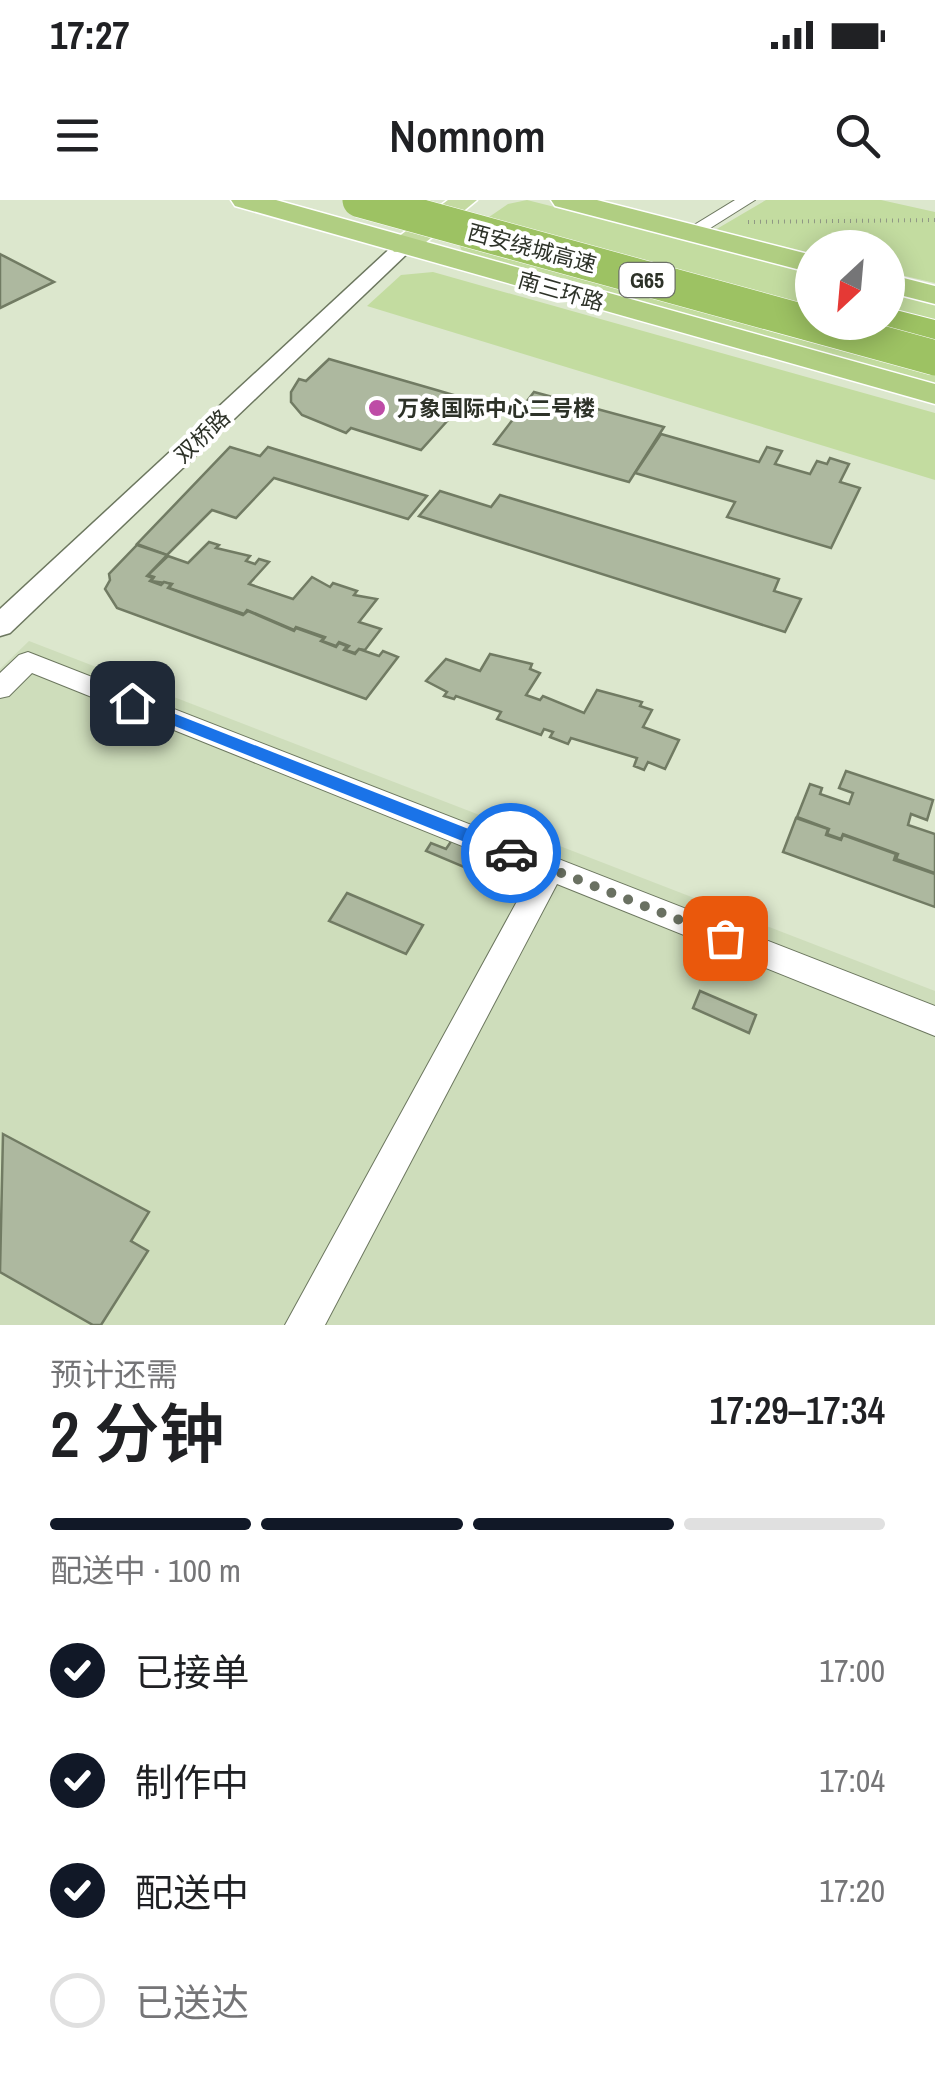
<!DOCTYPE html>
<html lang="zh">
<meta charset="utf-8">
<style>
:root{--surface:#fff;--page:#f2f2f2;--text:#202124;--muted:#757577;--line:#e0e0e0;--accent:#111827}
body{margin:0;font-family:"Archivo Narrow","Noto Sans SC",sans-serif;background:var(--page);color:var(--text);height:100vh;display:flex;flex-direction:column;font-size:38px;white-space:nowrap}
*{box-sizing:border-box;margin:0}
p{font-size:32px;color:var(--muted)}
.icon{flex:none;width:55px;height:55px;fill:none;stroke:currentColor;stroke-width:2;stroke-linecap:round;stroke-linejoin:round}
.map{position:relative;height:1125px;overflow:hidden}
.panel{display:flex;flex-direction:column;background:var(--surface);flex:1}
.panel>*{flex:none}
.needle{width:65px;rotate:206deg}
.buttons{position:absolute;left:795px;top:30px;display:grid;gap:20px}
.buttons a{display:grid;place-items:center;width:110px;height:110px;border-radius:50%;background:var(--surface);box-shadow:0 5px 25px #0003;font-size:50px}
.pin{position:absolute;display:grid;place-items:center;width:85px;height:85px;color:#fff;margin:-42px;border-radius:20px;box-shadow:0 5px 15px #0006}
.courier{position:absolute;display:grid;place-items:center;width:100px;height:100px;margin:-50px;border:8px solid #1a73e8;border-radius:50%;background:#fff;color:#222;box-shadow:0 2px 12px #0007}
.summary em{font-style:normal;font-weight:600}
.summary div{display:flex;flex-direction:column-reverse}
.summary{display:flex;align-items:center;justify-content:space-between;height:170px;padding:0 50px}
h1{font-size:65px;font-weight:600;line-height:75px}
.bar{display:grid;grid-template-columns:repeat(4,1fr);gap:15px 10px;align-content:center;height:120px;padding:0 50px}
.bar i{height:12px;border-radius:8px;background:var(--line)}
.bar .on{background:var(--accent)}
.bar p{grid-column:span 4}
ol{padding:0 50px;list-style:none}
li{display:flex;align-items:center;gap:30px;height:110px}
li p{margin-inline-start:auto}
li .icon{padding:10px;border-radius:50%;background:var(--accent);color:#fff;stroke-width:4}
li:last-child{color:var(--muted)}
li i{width:55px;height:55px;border:5px solid var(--line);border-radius:50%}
.status{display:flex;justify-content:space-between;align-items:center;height:70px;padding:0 50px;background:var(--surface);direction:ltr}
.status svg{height:28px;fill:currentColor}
header{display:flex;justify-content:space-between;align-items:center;height:130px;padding:0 50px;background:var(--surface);font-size:45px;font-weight:600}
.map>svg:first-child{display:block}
.built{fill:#ceddbb}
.green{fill:#c3dca0}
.building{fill:#adb89f;stroke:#717b63;stroke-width:2.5}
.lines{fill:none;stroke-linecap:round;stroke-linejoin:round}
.minor-casing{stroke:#6c775f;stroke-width:2}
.tertiary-casing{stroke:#6c775f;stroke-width:3}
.primary-casing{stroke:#fff;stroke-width:3}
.trunk-casing{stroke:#fff;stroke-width:3}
.motorway-casing{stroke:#fff;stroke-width:2}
.path{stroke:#909885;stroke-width:4;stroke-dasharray:1 5;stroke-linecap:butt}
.minor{fill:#fff;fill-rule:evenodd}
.tertiary{fill:#fff;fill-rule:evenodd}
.primary{fill:#c4daa1;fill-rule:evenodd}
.trunk{fill:#b0ce82;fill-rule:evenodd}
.motorway{fill:#9dc263;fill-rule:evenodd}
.motorway-bridge-casing{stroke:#fff;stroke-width:36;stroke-linecap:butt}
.motorway-bridge{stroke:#9dc263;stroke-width:35}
.route{fill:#1a73e8}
.done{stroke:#6a7162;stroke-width:10;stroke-dasharray:0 18}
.poi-dot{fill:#be4ca6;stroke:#fff;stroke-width:4}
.labels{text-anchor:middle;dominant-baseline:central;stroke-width:8;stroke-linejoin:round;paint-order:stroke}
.far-street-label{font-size:22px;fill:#2d3228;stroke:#fff}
.shield{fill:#fff;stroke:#6c7068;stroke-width:2.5}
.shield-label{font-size:22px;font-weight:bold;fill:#2d3228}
.far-poi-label{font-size:22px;font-weight:bold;fill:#2d3228;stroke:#fff;text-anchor:start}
</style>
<div class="status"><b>17:27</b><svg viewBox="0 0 49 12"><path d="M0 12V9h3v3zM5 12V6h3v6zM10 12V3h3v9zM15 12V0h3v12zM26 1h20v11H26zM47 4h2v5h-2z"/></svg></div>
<header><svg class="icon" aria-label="menu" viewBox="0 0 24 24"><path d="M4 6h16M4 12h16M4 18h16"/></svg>Nomnom<svg class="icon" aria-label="search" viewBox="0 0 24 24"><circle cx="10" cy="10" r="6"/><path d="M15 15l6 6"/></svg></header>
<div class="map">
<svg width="935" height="1125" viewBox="0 0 935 1125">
<rect width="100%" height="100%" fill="#dce7cd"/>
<polygon class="built" points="29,441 935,791 935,1125 0,1125 0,469"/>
<g class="green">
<polygon points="527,0 812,72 812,122 888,122 888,91 935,104 935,185 463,54 457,39 508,4"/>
<polygon points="766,0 881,0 935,12 935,83 888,72 888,48 812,48 812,54 715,30"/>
<polygon points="433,72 935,213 935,280 367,106 401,75"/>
</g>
<g class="building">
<polygon points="0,54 54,82 0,108"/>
<polygon points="329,159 433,189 467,199 421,250 351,228 346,233 302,215 291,202 291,192 299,179 306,181"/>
<polygon points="534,192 664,227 629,282 494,244"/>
<polygon points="661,234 759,262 767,247 782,251 775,264 810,274 817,261 827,264 830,258 849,264 840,282 860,288 831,348 727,317 735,302 635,273"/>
<polygon points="230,247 260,256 268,247 427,296 408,319 274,278 236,318 212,310 167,355 137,344"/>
<polygon points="440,291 491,307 500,295 779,379 774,391 801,399 785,432 419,316"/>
<polygon points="209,342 219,345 216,348 250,356 246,361 255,364 259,359 269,362 249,384 293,399 312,377 330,387 333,383 357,391 354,395 377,399 359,422 381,429 365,450 359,449 355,453 345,450 349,446 339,442 336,446 322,441 325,437 296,427 294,430 247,410 244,414 169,388 172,384 151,381 154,377 148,375 168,356 188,363"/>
<polygon points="137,345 167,355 147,376 153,378 150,381 161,385 164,382 171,384 168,388 243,415 248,411 294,431 296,428 324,438 321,441 336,447 339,443 347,446 344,450 355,454 359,449 379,456 383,451 398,457 366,499 117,408 105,389 110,380 109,374"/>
<polygon points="490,454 532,464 530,469 540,473 526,495 540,500 543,496 584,513 597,490 642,502 640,506 652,510 643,527 679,540 665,569 648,562 644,570 634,566 637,558 571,538 568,544 550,537 553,532 544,529 541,535 497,519 501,512 456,496 454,499 444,496 447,492 426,481 446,459 480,471"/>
<polygon points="846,571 933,600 927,620 911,614 908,625 935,634 935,673 896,659 898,654 843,634 841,639 827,634 829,629 797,617 810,584 822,588 820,594 849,604 853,593 839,588"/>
<polygon points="796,618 828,629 826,635 841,640 843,635 896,654 894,660 935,674 935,707 783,652"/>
<polygon points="456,634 504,654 490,678 426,651 431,643 446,649"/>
<polygon points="347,693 423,725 406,754 329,721"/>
<polygon points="700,791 756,815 749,833 693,808"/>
<polygon points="3,934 149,1012 131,1041 148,1051 101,1125 93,1125 0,1072"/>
</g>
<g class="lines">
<g class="minor-casing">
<g id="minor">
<polygon points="735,0 755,0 696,37 681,33"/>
<polygon points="28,452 935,806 935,836 557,684 325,1125 285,1125 532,674 32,473 9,496 0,498 0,473 19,455"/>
</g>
</g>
<g class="tertiary-casing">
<polygon id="tertiary" points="404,40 414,46 411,50 10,433 0,436 0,409 397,42"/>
</g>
<g class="primary-casing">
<polygon id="primary" points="448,0 477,0 414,52 394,52 390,46 394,40"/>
</g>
<g class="trunk-casing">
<g id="trunk">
<polygon points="231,0 276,0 935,184 935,204 235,6"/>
<polygon points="551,0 597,0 812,55 812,73 555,6"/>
<polygon points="888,74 935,86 935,104 888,92"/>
</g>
</g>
<g class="motorway-casing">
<polygon id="motorway" points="888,108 935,120 935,141 876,125 874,122 888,122"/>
</g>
<polyline class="path" points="748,22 935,20"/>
<use href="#minor" class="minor"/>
<use href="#tertiary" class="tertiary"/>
<use href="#primary" class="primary"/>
<use href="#trunk" class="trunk"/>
<use href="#motorway" class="motorway"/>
<g class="motorway-bridge-casing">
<polyline id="motorway-bridge" points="360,0 935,158"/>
</g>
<use href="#motorway-bridge" class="motorway-bridge"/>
</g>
<polygon class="route" points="132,497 517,648 520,653 511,660 505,658 127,507 124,503"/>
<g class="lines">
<polyline class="done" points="511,653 725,738"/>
</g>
<circle class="poi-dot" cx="377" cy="208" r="10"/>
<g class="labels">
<g class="far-street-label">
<text transform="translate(532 48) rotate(15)">西安绕城高速</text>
<text transform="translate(561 91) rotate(16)">南三环路</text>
<text transform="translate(202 236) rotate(-43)">双桥路</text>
</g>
<rect class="shield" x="619.5" y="63" width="55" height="34" rx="8"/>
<g class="shield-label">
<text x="647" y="80">G65</text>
</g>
<g class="far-poi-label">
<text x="397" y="208">万象国际中心二号楼</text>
</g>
</g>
</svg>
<div class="buttons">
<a><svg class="needle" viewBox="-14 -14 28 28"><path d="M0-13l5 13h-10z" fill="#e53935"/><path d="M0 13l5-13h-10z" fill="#757577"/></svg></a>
</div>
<div class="pin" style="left:725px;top:738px;background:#ea580c"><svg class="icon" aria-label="bag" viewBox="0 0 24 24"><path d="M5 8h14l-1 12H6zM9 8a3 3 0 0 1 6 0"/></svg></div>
<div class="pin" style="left:132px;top:503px;background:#1f2937"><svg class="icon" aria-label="home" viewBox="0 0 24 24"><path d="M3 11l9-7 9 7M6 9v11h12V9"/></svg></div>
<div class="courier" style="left:511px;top:653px"><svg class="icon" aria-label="car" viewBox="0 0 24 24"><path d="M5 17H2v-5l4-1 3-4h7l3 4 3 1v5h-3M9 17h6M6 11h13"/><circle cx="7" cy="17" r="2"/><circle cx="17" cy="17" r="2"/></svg></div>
</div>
<section class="panel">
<div class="summary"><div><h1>2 分钟</h1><p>预计还需</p></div><em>17:29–17:34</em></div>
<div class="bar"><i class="on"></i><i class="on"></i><i class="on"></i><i></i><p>配送中 · 100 m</p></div>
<ol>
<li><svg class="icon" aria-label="check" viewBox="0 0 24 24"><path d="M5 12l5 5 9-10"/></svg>已接单<p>17:00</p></li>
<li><svg class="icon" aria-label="check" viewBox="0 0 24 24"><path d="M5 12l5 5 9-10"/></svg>制作中<p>17:04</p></li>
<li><svg class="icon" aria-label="check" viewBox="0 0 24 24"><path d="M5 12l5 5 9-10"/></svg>配送中<p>17:20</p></li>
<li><i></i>已送达</li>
</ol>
</section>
